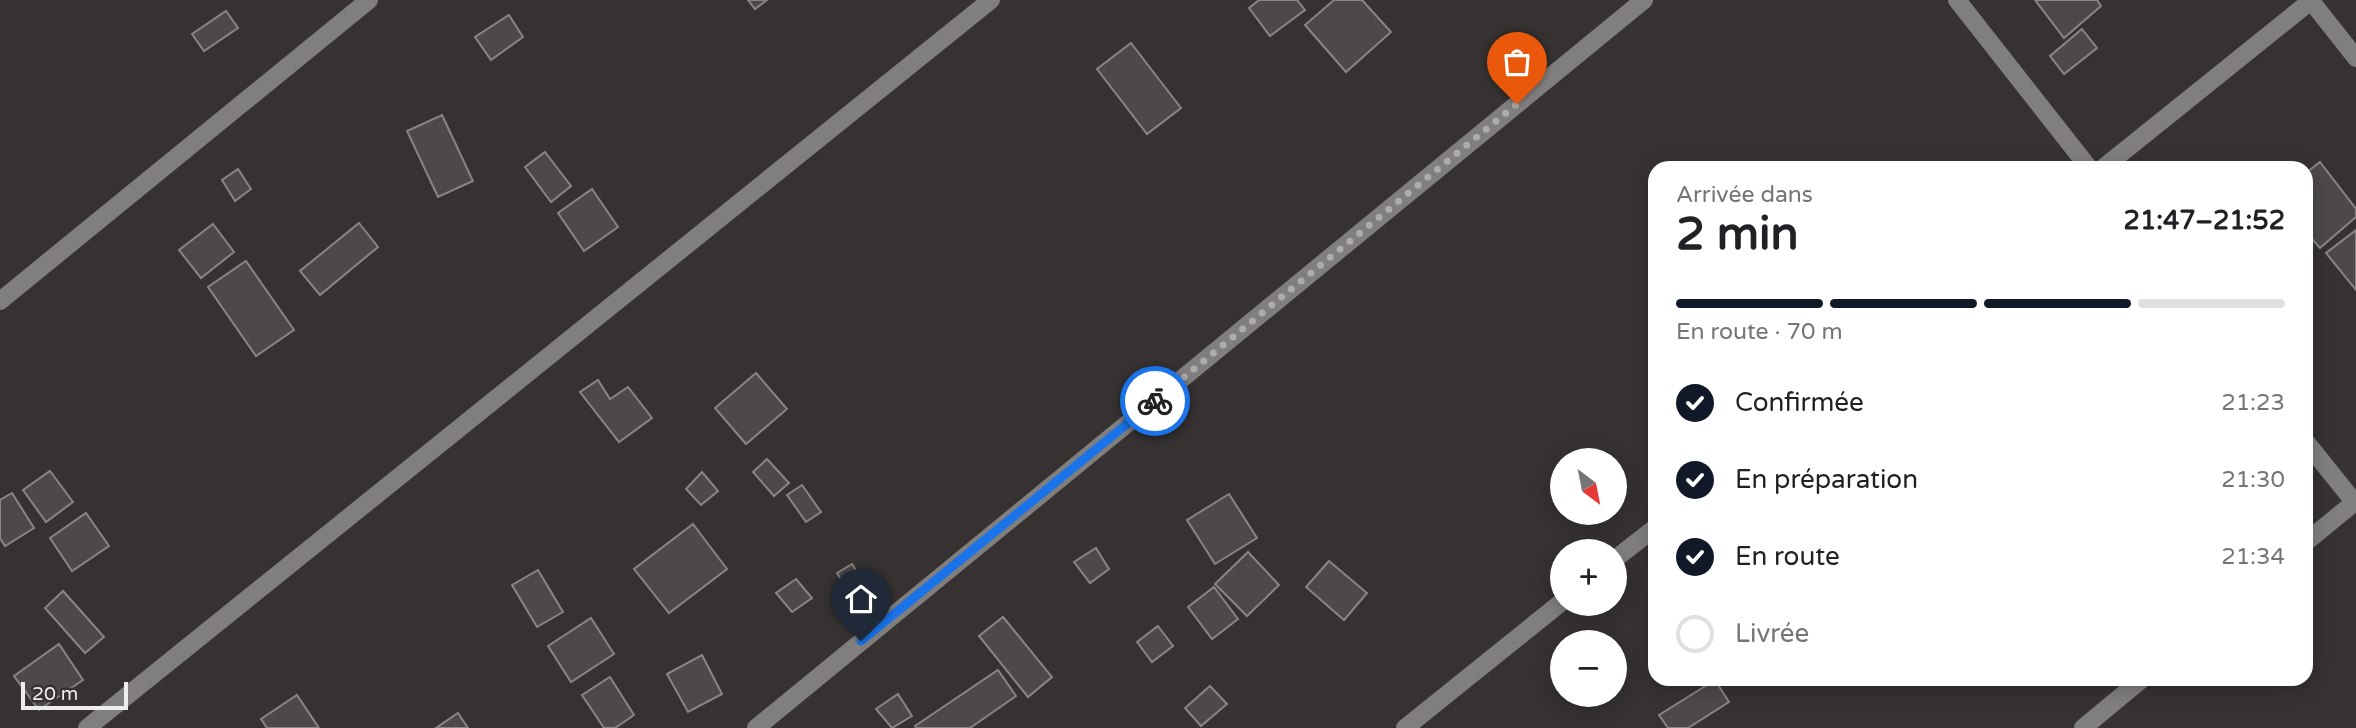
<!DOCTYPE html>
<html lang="fr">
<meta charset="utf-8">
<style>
:root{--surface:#fff;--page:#f6f6f6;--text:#202124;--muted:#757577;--line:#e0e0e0;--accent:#111827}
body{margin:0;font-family:"Varela Round",sans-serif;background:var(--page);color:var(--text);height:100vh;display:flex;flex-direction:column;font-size:26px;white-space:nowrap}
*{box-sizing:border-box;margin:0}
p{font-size:23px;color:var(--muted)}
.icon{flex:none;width:38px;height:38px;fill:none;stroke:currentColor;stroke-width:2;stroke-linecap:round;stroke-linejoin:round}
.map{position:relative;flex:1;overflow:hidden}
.side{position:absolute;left:1648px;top:161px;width:665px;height:525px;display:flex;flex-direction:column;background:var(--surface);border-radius:21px;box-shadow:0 4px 18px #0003}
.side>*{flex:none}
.needle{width:46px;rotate:148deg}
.controls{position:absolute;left:1550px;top:448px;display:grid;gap:14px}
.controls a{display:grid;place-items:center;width:77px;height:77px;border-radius:50%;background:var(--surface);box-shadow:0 4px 18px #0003;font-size:35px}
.scale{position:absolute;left:21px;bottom:18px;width:107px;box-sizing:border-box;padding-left:7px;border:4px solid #efedec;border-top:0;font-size:19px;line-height:24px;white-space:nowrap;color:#efedec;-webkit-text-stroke:5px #353231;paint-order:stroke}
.pin{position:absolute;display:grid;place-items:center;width:60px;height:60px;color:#fff;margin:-72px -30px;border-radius:50% 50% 50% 0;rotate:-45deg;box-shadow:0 0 7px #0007}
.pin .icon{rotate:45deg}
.courier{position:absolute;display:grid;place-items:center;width:70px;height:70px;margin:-35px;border:5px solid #1a73e8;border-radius:50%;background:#fff;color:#222;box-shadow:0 2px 9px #0007}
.headline em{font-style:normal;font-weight:700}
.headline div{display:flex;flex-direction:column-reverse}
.headline{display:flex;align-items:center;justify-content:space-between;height:119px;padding:0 28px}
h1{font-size:46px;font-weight:700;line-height:52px}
.bar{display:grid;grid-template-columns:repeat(4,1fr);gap:10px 7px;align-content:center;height:84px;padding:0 28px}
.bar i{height:9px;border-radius:5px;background:var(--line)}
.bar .active{background:var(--accent)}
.bar p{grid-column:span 4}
ol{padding:0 28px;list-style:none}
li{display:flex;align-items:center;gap:21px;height:77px}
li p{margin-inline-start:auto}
li .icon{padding:7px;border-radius:50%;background:var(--accent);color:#fff;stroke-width:4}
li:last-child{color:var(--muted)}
li i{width:38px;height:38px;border:4px solid var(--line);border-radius:50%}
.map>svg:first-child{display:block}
.building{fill:#4c4948;stroke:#888683;stroke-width:2}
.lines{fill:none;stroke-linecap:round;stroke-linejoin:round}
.minor{stroke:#807f7e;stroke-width:18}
.done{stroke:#aeacab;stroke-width:7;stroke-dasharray:0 12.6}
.route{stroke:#1a73e8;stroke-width:9}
</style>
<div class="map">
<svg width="2356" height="728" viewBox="0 0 2356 728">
<rect width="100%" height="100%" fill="#353231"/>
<g class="building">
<polygon points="748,0 767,0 755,9"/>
<polygon points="1259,0 1297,0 1305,10 1270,36 1249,8"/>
<polygon points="1334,0 1362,0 1391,32 1346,72 1305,25"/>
<polygon points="2035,0 2097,0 2101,6 2064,38"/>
<polygon points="226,11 238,28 204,51 192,34"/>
<polygon points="509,15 523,37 491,60 475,37"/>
<polygon points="2082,29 2097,48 2064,74 2050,56"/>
<polygon points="1131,43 1181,108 1147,134 1097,69"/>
<polygon points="442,115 473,181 438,197 407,131"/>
<polygon points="545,152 571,186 551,202 525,167"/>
<polygon points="2320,162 2356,209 2356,217 2320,248 2306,232 2306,173"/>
<polygon points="238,169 251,189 235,201 222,180"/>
<polygon points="592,189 618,227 584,251 558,213"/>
<polygon points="359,223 378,247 320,295 300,271"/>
<polygon points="213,224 234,252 201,278 179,250"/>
<polygon points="2356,230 2356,290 2326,253"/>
<polygon points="246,261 294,330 256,356 208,287"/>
<polygon points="756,373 787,409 746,444 715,408"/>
<polygon points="598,380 610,399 628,387 652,418 619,442 580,392"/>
<polygon points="767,459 789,483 774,496 753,472"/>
<polygon points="50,471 73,502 46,522 23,490"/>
<polygon points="702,472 718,491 701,505 686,489"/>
<polygon points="802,485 821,512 806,522 787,495"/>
<polygon points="12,493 34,528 5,546 0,538 0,500"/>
<polygon points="1229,494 1257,538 1215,564 1187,520"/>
<polygon points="86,513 109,546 72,571 50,538"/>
<polygon points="693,524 727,569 669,613 634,569"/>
<polygon points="1096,548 1109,569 1090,583 1074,562"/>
<polygon points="1248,552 1279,585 1247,616 1215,584"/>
<polygon points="1329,561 1367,593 1344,620 1306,587"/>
<polygon points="852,564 869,590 854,600 837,573"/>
<polygon points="538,570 563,612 537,627 512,585"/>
<polygon points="796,579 812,598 792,612 776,593"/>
<polygon points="1214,587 1238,619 1212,639 1188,607"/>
<polygon points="63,591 104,637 85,653 45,608"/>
<polygon points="1003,617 1052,677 1028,697 979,636"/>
<polygon points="591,618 614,654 571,682 548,646"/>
<polygon points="1158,626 1173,646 1152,662 1137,642"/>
<polygon points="59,644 83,680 39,710 14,676"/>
<polygon points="702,655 722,694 688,712 667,674"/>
<polygon points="998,670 1016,696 970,728 916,728 915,726"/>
<polygon points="610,677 634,715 615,728 604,728 582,695"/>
<polygon points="1715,680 1729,702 1688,728 1668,728 1659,715"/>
<polygon points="1210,686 1227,704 1201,726 1185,708"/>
<polygon points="898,694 912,716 892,728 876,709"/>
<polygon points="297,695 319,728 267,728 261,719"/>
<polygon points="458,713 468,728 436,728"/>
</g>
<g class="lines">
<g class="minor">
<polyline points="1957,0 2089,168"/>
<polyline points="2311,1 2356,58"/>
<polyline points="2103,168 2312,0"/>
<polyline points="0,301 369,0"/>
<polyline points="2306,442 2356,504"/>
<polyline points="2306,542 2356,501"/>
<polyline points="1615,559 1656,527"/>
<polyline points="87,728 991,0"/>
<polyline points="756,728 1644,0"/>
<polyline points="1405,728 1563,601"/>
<polyline points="2083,728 2142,679"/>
</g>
</g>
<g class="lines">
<polyline class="done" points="1155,401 1517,104"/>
<polyline class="route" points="861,641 1155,401"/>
</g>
</svg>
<div class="controls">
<a><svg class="needle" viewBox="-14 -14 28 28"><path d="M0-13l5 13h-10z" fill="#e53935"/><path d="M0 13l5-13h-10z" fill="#757577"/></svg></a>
<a>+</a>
<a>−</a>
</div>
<div class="scale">20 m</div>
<div class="pin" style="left:1517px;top:104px;background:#ea580c"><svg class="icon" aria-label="bag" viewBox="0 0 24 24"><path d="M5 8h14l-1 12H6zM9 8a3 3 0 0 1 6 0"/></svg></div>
<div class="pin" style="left:861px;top:641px;background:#1f2937"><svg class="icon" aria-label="home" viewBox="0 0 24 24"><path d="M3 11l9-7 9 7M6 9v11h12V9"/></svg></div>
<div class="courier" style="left:1155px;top:401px"><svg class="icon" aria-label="bike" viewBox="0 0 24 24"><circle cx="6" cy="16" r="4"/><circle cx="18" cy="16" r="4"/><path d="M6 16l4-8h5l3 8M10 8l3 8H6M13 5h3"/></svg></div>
<section class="side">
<div class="headline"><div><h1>2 min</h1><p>Arrivée dans</p></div><em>21:47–21:52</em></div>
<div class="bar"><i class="active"></i><i class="active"></i><i class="active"></i><i></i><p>En route · 70 m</p></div>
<ol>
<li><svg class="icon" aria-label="check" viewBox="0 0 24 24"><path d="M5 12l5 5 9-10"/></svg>Confirmée<p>21:23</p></li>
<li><svg class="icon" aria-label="check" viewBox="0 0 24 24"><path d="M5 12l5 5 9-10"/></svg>En préparation<p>21:30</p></li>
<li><svg class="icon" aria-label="check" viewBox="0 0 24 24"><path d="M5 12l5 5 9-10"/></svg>En route<p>21:34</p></li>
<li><i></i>Livrée</li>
</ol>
</section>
</div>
